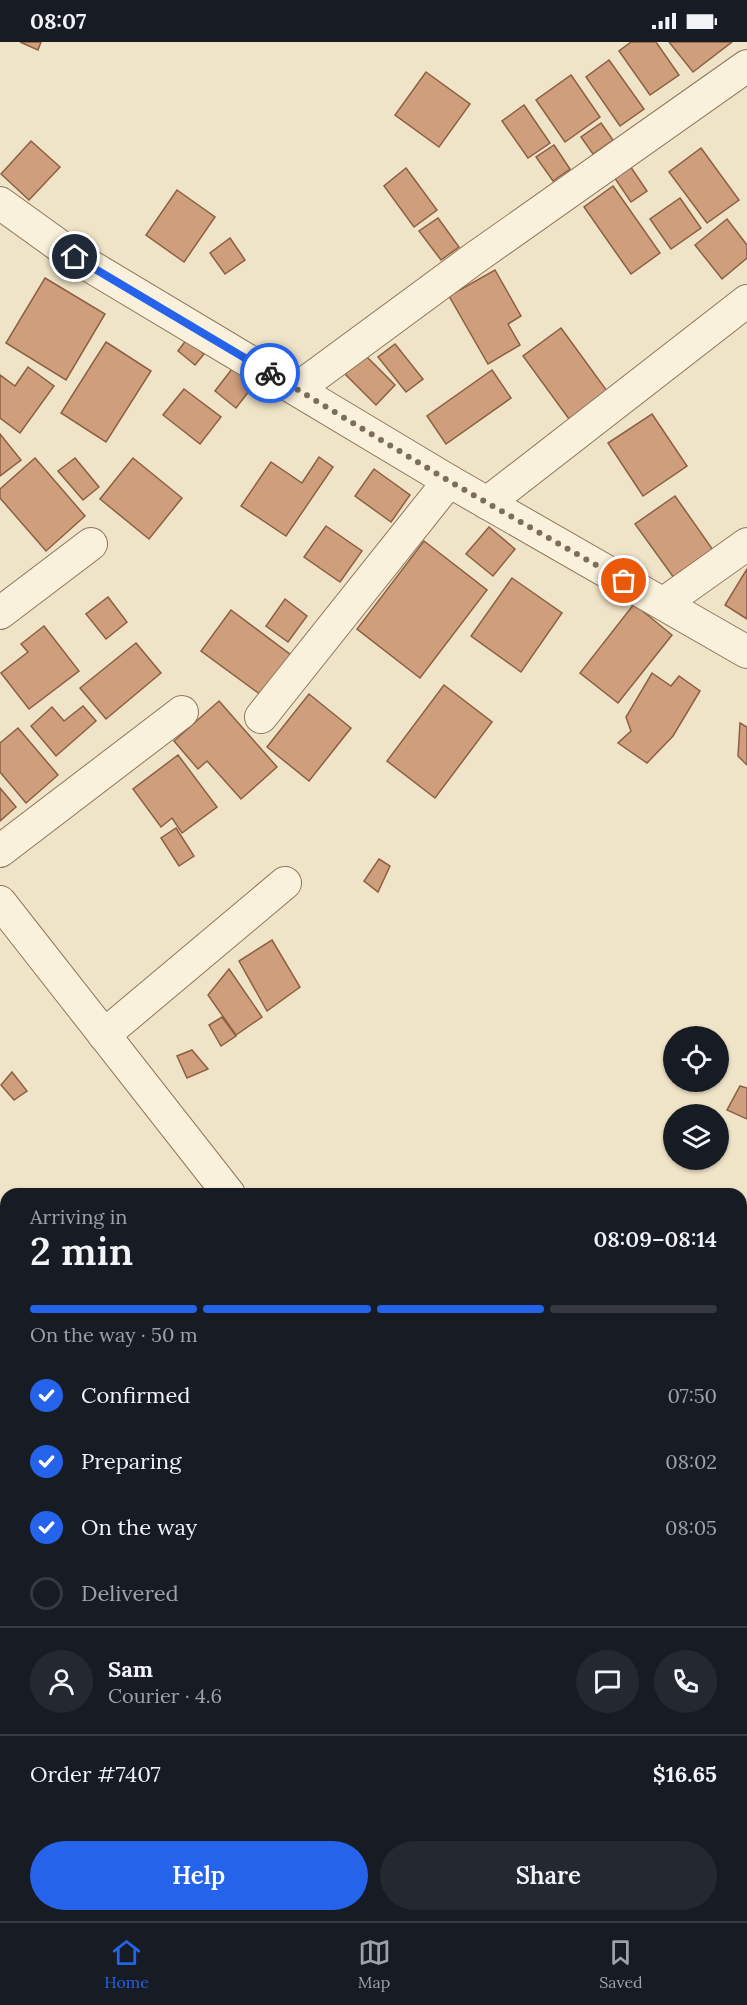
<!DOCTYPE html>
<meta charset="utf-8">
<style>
:root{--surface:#171b24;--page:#242831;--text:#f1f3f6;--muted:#9ea1a6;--line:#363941;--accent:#2563eb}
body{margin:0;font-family:Lora,serif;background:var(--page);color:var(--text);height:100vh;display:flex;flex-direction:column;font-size:22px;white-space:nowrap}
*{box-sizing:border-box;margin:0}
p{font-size:20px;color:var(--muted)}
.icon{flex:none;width:33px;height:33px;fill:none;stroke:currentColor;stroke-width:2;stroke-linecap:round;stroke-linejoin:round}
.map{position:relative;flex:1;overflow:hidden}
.drawer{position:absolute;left:0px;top:1146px;width:747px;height:734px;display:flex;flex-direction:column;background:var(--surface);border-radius:18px 18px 0 0;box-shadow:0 2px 4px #0004}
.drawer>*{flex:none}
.controls{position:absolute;left:663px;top:984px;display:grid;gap:12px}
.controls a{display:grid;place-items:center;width:66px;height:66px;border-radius:50%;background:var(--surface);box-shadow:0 2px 4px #0004;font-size:30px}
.pin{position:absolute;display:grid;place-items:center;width:51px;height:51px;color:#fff;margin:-26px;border:3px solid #fff;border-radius:50%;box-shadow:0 2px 6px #0007}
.courier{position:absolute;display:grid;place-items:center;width:60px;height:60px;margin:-30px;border:4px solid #2563eb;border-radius:50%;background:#fff;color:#222;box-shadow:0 2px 8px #0007}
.head em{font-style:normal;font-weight:600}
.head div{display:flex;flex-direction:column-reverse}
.head{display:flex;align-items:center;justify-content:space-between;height:102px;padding:0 30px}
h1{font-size:39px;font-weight:600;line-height:45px}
.bar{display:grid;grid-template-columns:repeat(4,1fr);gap:9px 6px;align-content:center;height:72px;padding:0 30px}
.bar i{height:8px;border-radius:4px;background:var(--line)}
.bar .selected{background:var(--accent)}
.bar p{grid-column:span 4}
.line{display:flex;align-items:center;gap:15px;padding:0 30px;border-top:2px solid var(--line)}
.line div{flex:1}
.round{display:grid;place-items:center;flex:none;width:63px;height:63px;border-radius:32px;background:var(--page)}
ol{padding:0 30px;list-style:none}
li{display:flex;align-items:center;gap:18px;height:66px}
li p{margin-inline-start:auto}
li .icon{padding:6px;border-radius:50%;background:var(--accent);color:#fff;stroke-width:4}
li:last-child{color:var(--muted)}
li i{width:33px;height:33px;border:3px solid var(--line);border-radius:50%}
.primary-button{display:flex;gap:12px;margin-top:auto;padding:12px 30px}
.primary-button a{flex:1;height:69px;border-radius:36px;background:var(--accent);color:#fff;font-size:24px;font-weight:600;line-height:69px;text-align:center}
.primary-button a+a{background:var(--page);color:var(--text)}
.status{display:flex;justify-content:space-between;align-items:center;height:42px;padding:0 30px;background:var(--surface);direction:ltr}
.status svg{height:16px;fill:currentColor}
.dock{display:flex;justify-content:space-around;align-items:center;height:84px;border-top:2px solid var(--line);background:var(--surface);font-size:16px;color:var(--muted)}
.dock a{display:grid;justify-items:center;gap:3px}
.dock .selected{color:var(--accent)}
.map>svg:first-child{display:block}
.building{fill:#cf9f7d;stroke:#8d5f41;stroke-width:1.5}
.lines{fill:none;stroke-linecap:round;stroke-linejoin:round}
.minor-casing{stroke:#8d765c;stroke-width:34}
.minor{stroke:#faf1dc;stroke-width:32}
.done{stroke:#7c6e5b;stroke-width:6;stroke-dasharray:0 10.8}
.route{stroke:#2563eb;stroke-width:8}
</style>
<div class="status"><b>08:07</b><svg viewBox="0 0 49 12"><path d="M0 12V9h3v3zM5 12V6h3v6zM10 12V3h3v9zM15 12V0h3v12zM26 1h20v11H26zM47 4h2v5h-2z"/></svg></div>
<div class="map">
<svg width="747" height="1879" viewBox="0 0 747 1879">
<rect width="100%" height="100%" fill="#f0e4c8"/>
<g class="building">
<polygon points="20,0 41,0 38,8"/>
<polygon points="631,0 656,0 679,33 650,53 619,9"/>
<polygon points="669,0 732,0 693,30"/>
<polygon points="609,18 644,67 620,84 586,35"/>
<polygon points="426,30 470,62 439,105 395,73"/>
<polygon points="571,33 600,75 565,100 536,58"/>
<polygon points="524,63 550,101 528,116 502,79"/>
<polygon points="601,81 613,98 593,112 581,95"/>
<polygon points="31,99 60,125 29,158 1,132"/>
<polygon points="554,103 570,127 553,139 536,115"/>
<polygon points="701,106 739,158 707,181 669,130"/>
<polygon points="630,124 647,149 631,160 614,135"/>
<polygon points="406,126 437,168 414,185 384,144"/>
<polygon points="613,144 660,211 631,232 584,165"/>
<polygon points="177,148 215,175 184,220 146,193"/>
<polygon points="680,156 701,186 671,207 650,177"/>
<polygon points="438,176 459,205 441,218 419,189"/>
<polygon points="727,177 747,203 747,216 722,237 695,203"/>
<polygon points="230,196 245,218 225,232 210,211"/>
<polygon points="495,228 521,274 508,282 520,303 488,322 449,254"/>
<polygon points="45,236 105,272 66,338 6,301"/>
<polygon points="561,286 607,349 569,377 523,314"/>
<polygon points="187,297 204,312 195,323 178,309"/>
<polygon points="106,300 151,329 106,400 61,371"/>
<polygon points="395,302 423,337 406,350 378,315"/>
<polygon points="365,313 395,343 376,363 345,332"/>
<polygon points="235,323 256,340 236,366 215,349"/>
<polygon points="28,325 54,344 20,391 0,376 0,333 15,344"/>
<polygon points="492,328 511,356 446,402 427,374"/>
<polygon points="184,347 221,375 200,402 163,373"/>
<polygon points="652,372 687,424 643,454 608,401"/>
<polygon points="0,392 21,418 0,434"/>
<polygon points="319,415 333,425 286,494 241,464 271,420 302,441"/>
<polygon points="35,416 85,474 46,509 0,456 0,447"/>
<polygon points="75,416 99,445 83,458 58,429"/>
<polygon points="133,416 182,456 149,497 100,457"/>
<polygon points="374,427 410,453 391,480 355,454"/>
<polygon points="675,454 713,508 674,536 635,482"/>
<polygon points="326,484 362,509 340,540 304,515"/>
<polygon points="489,485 515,507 493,534 466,512"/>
<polygon points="424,499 487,548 420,636 357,587"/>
<polygon points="747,527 747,577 725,563"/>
<polygon points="512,536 562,571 521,630 471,594"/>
<polygon points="108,555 127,580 106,597 86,572"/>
<polygon points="285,557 307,574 288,600 266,584"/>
<polygon points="634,562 672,593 618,661 580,631"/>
<polygon points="231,568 291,613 261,653 201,609"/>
<polygon points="44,584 79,629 29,667 1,631 28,610 21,602"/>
<polygon points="136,601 161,631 106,677 80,646"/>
<polygon points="652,631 671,644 679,634 700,649 673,694 647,721 618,701 631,689 626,675"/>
<polygon points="444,643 492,680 435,756 387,719"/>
<polygon points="309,652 351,686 309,739 267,705"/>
<polygon points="219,659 277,725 241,757 207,719 198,727 174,699"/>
<polygon points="83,664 96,679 56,714 31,684 52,665 64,679"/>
<polygon points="740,681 747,685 747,723 738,714"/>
<polygon points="18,686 58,733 26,761 0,730 0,701"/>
<polygon points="178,713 217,765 182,791 172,776 161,785 133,747"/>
<polygon points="0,746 16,765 0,779"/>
<polygon points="176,786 194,814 179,824 161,796"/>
<polygon points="379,817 390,824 378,850 364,839"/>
<polygon points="272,898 300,945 267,969 239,919"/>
<polygon points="229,927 262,975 236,993 208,953"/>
<polygon points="222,975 236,994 221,1004 209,983"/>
<polygon points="192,1008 208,1027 187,1036 177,1014"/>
<polygon points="12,1030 27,1049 14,1058 1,1043"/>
<polygon points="740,1044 747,1046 747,1077 727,1068"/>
</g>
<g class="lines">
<g class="minor-casing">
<g id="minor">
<polyline points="0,161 75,215 449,439 747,610"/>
<polyline points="297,347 472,218 747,24"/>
<polyline points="487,461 747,259"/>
<polyline points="664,561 747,502"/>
<polyline points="0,571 91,502"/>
<polyline points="261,675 449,439"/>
<polyline points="0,809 182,670"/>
<polyline points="0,860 229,1152"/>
<polyline points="104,993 285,841"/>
<polyline points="741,1288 747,1287"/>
<polyline points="741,1418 747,1418"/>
<polyline points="741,1567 747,1568"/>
<polyline points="647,1874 672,1879"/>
<polyline points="215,1879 216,1874"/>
</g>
</g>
<use href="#minor" class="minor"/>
</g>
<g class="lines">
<polyline class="done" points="270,331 449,439 624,539"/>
<polyline class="route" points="75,215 270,331"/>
</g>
</svg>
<div class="controls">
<a><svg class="icon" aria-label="locate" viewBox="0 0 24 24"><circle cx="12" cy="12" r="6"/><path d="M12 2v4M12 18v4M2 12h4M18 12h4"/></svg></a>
<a><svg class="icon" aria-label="layers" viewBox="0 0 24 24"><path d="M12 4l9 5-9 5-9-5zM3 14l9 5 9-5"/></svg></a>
</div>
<div class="pin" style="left:624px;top:539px;background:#ea580c"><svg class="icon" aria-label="bag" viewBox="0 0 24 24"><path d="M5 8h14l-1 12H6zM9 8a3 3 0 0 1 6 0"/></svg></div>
<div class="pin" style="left:75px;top:215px;background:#1f2937"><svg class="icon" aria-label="home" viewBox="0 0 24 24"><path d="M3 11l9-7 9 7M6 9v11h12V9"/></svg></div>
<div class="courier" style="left:270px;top:331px"><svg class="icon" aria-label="bike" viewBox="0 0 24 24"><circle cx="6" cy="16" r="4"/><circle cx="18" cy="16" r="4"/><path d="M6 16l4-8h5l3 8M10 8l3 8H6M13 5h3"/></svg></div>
<section class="drawer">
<div class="head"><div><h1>2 min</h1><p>Arriving in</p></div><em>08:09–08:14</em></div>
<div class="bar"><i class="selected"></i><i class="selected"></i><i class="selected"></i><i></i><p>On the way · 50 m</p></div>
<ol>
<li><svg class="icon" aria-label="check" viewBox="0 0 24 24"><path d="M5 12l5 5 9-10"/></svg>Confirmed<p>07:50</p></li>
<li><svg class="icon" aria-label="check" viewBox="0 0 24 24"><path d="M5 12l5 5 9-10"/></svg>Preparing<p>08:02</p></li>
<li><svg class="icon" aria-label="check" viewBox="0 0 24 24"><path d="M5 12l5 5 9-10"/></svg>On the way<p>08:05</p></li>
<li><i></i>Delivered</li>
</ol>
<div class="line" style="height:108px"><a class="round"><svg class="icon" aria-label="person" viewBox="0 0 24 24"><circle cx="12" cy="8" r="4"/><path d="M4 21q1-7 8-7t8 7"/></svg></a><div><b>Sam</b><p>Courier · 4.6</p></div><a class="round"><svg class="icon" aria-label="chat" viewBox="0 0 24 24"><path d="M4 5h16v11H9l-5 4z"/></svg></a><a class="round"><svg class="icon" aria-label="phone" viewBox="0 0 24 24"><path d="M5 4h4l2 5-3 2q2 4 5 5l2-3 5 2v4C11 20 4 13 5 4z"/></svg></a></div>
<div class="line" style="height:78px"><div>Order #7407</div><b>$16.65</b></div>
<div class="primary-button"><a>Help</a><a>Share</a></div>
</section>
</div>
<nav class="dock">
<a class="selected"><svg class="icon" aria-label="home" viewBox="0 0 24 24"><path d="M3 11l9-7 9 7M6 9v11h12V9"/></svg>Home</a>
<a><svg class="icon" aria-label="map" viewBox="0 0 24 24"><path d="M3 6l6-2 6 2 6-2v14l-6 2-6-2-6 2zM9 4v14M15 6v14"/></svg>Map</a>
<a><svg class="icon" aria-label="saved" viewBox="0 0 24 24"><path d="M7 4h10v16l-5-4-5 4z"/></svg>Saved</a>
</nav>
